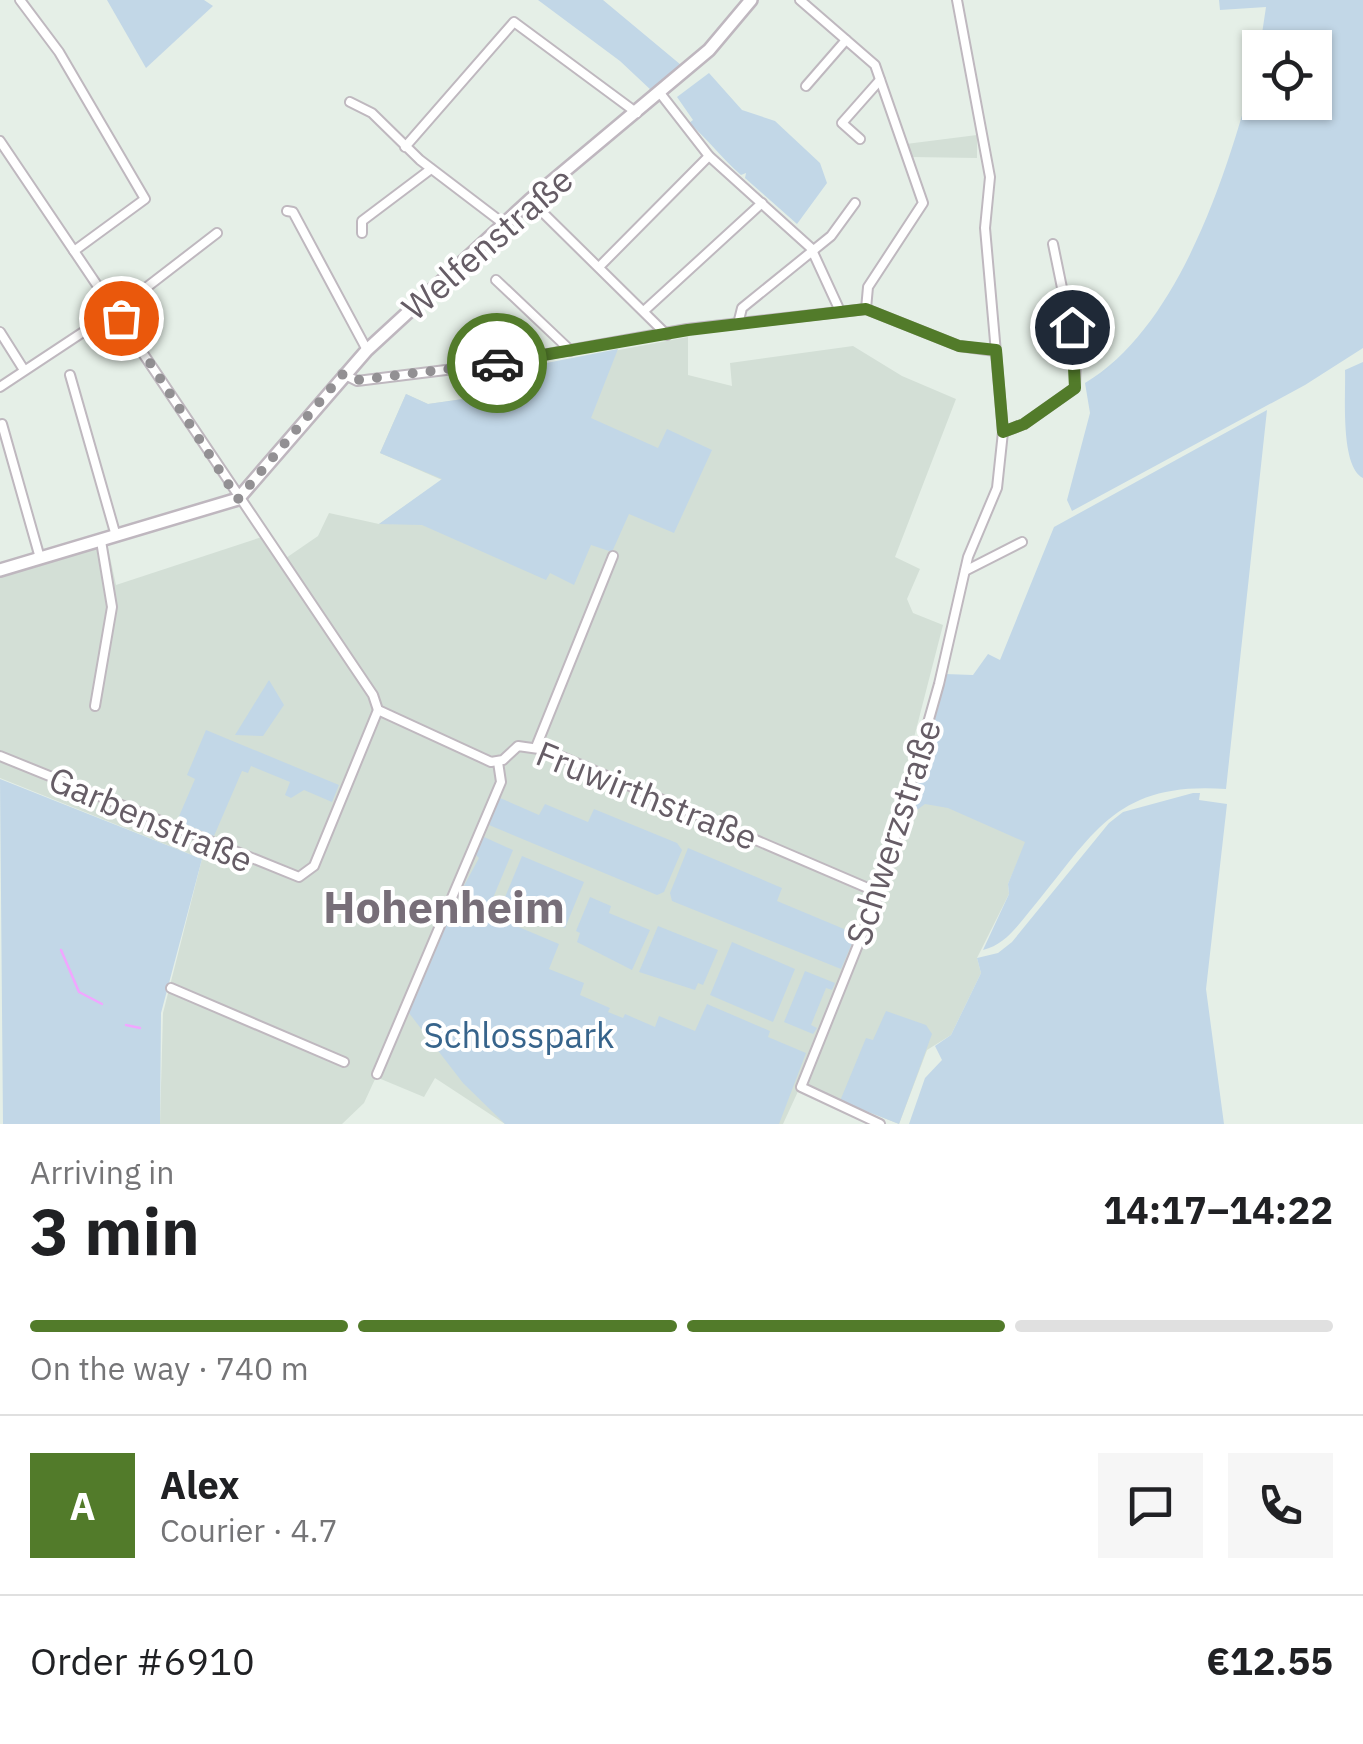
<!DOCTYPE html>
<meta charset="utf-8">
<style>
:root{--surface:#fff;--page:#f6f6f6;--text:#202124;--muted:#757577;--line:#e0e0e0;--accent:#527b2a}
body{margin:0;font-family:"IBM Plex Sans",sans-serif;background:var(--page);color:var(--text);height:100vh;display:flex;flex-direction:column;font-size:38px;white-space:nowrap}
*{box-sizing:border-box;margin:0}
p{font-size:32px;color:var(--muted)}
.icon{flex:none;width:55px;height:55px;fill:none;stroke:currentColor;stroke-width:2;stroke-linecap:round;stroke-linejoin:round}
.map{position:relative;height:1124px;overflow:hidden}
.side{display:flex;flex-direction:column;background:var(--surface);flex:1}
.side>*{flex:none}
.tools{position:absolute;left:1242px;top:30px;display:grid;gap:20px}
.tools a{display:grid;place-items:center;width:90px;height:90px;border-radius:0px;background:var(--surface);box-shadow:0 2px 8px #0004;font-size:50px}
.pin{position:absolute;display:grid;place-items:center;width:85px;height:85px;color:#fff;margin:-42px;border:5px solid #fff;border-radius:50%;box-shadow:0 2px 10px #0007}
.courier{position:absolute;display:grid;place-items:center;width:100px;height:100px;margin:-50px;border:8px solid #527b2a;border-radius:50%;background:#fff;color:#222;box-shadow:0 2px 12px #0007}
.head em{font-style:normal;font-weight:800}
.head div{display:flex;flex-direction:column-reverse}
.head{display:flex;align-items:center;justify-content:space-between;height:170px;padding:0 30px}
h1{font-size:65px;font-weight:800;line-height:75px}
.bar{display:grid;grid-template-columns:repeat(4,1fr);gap:15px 10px;align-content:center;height:120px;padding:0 30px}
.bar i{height:12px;border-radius:8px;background:var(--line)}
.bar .active{background:var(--accent)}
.bar p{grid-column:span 4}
.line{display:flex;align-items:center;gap:25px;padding:0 30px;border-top:2px solid var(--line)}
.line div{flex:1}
.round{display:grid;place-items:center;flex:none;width:105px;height:105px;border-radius:0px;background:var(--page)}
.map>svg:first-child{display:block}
.education{fill:#d3dfd6}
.green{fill:#c2d7e7}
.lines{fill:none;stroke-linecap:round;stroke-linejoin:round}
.stream{stroke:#f1a6ff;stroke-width:2.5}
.street-casing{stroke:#bfb8bf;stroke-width:12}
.secondary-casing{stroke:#bfb7bf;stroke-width:16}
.street{stroke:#fff;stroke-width:8}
.secondary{stroke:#fff;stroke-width:11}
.done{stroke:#929093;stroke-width:10;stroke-dasharray:0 18}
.route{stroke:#527b2a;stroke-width:12}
.labels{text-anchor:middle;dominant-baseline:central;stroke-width:8;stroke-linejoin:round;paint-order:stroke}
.street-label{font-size:35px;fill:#665d66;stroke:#fff}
.park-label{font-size:35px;fill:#37648b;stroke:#fff}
.district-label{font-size:45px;font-weight:bold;fill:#776e78;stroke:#fff}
</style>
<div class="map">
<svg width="1363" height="1124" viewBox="0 0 1363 1124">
<rect width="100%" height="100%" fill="#e5efe7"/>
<g class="education">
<polygon points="977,135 977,158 911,157 906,144"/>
<polygon points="688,337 688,375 732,386 730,363 853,346 902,376 956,399 895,557 920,569 907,599 913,613 943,625 900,792 930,793 1030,833 1008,884 1009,894 977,958 981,973 951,1035 927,1050 899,1124 807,1086 800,1087 783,1124 505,1124 435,1078 424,1097 376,1077 364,1103 342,1124 160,1124 163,1013 202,859 0,778 0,572 107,543 116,585 265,536 286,558 318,536 329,513 379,524 442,480 380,453 406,394 428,404 484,396 485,375"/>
</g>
<g class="green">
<polygon points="107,0 204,0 213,6 146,68"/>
<polygon points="538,0 603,0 681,65 652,91 620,61"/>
<path d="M1219,0H1363V348L1305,385L1072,511L1067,500L1090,413L1085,383C1184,324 1233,156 1260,49V102H1315V48L1260,47L1266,7L1220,10Z"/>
<path d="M709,73L742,110L775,121L820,163L827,183L797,224L745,178L746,173L741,175C721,158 709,140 689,123L693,120L677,97Z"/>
<polygon points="618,349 591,418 658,448 667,429 712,450 674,533 629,514 612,552 591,545 574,585 550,573 546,580 422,525 379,524 442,479 380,453 406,394 428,404 484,396 485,375"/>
<path d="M1363,362V478C1340,466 1346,396 1345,370Z"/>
<path d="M1267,410L1226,789C1113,781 1093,836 1029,912C1016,928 1004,945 983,950L1009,894L1008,884L1025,842L948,808L925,804L906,818L945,674L973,675L988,654L1000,660L1054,527Z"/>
<polygon points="269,680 284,705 263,736 235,735"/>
<polygon points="206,730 339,785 332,802 304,790 291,798 285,795 290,782 251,766 248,773 242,771 214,836 177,821 195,779 187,775"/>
<polygon points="0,779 202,859 161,1013 160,1124 3,1124"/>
<polygon points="1193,793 1200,793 1199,800 1227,804 1206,989 1224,1124 909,1124 925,1078 942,1060 935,1046 951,1035 981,973 977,958 998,953 1012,942 1109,823 1123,812"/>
<polygon points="500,798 539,815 545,804 588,822 594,809 677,843 682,850 664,892 657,895 489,825"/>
<polygon points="484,837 513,850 488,910 458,897 479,858 476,855"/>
<polygon points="688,848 782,888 777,901 856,934 841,969 672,901 670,893"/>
<polygon points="522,856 584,882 565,928 503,902"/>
<polygon points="590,897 611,906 609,913 650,930 632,970 577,942 580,933 576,931"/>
<polygon points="454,907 494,923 497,918 559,944 549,969 584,983 580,995 610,1008 608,1012 623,1018 625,1014 655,1027 659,1016 695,1031 707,1004 770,1031 768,1037 806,1053 779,1124 505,1124 463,1083 409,1013"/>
<polygon points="658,926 718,950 703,985 698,983 695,990 639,972"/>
<polygon points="732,942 795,969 773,1022 710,995"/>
<polygon points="805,971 835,983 832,990 826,988 811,1025 817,1028 813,1034 784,1022"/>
<polygon points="886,1011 926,1025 932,1034 899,1124 840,1101 866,1038 873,1040"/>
</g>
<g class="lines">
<g class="stream">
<polyline points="61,950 79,992 102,1004"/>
<polyline points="126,1025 140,1028"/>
</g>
<g class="street-casing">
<g id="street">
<polyline points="20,0 59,52 145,199 74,251"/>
<polyline points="800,0 875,65 923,203 868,287 866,309"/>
<polyline points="806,86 846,40"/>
<polyline points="660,93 709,156 811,248 840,311"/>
<polyline points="350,102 372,113 420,160 504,224"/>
<polyline points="860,139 842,123 880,80"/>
<polyline points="0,141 373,695 378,710 491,762 503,760 518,746 546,750 877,892"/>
<polyline points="405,147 514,22 637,113"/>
<polyline points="530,200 667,335"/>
<polyline points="287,211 293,212 367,350"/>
<polyline points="362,233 362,221 431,169"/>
<polyline points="601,265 709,156"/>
<polyline points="496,280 571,351"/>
<polyline points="645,310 762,203"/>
<polyline points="738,324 742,308 831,236 855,203"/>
<polyline points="0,332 24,370"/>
<polyline points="343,374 357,381 486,365 687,329 866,309 959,346 995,351"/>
<polyline points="70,375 116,536"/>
<polyline points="0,387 121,307 217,233"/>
<polyline points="2,424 40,558"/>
<polyline points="1003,432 1024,424 1075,388 1076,356 1053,244"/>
<polyline points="965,571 1022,542"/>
<polyline points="95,706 112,607 101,541"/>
<polyline points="536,747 613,556"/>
<polyline points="0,756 299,877 314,866 378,710"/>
<polyline points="171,988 344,1062"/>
<polyline points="377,1074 501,782 498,762"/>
<polyline points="880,1124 801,1087 882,885 939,684 968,557 997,488 1003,432 985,228 990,177 957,0"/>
</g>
</g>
<g class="secondary-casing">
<polyline id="secondary" points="0,570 238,499 367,350 530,200 709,50 751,0"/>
</g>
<use href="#street" class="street"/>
<use href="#secondary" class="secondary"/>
</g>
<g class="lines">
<polyline class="done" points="121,318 238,499 343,374 358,380 497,363"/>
<polyline class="route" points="497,363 688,330 866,309 959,346 996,350 1003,432 1024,424 1075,388 1072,327"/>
</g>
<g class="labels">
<g class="street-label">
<text transform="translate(487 243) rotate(-41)">Welfenstraße</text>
<text transform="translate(647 795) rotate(22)">Fruwirthstraße</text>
<text transform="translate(151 819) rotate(23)">Garbenstraße</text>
<text transform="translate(893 832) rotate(-72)">Schwerzstraße</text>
</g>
<g class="park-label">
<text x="519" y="1035">Schlosspark</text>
</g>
<g class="district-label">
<text x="444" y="906">Hohenheim</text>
</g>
</g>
</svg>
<div class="tools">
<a><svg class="icon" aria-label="locate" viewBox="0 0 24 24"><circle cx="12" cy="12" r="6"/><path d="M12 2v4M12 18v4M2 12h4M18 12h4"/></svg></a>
</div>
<div class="pin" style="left:121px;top:318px;background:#ea580c"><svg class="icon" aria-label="bag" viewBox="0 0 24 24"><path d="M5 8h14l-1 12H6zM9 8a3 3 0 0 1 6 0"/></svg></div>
<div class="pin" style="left:1072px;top:327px;background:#1f2937"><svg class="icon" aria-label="home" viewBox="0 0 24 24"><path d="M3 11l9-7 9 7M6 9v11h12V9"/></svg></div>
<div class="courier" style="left:497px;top:363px"><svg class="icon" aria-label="car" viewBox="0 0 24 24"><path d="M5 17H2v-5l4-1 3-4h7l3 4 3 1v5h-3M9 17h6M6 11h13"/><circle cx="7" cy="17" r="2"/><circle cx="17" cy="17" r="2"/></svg></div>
</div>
<section class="side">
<div class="head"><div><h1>3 min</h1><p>Arriving in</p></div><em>14:17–14:22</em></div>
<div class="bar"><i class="active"></i><i class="active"></i><i class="active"></i><i></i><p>On the way · 740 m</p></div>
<div class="line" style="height:180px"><b class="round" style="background:var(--accent);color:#fff">A</b><div><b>Alex</b><p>Courier · 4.7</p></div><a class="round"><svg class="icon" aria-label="chat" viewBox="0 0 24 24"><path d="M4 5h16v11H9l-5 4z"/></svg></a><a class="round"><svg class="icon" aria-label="phone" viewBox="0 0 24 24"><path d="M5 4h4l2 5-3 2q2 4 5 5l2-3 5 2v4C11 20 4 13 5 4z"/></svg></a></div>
<div class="line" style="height:130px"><div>Order #6910</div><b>€12.55</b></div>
</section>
